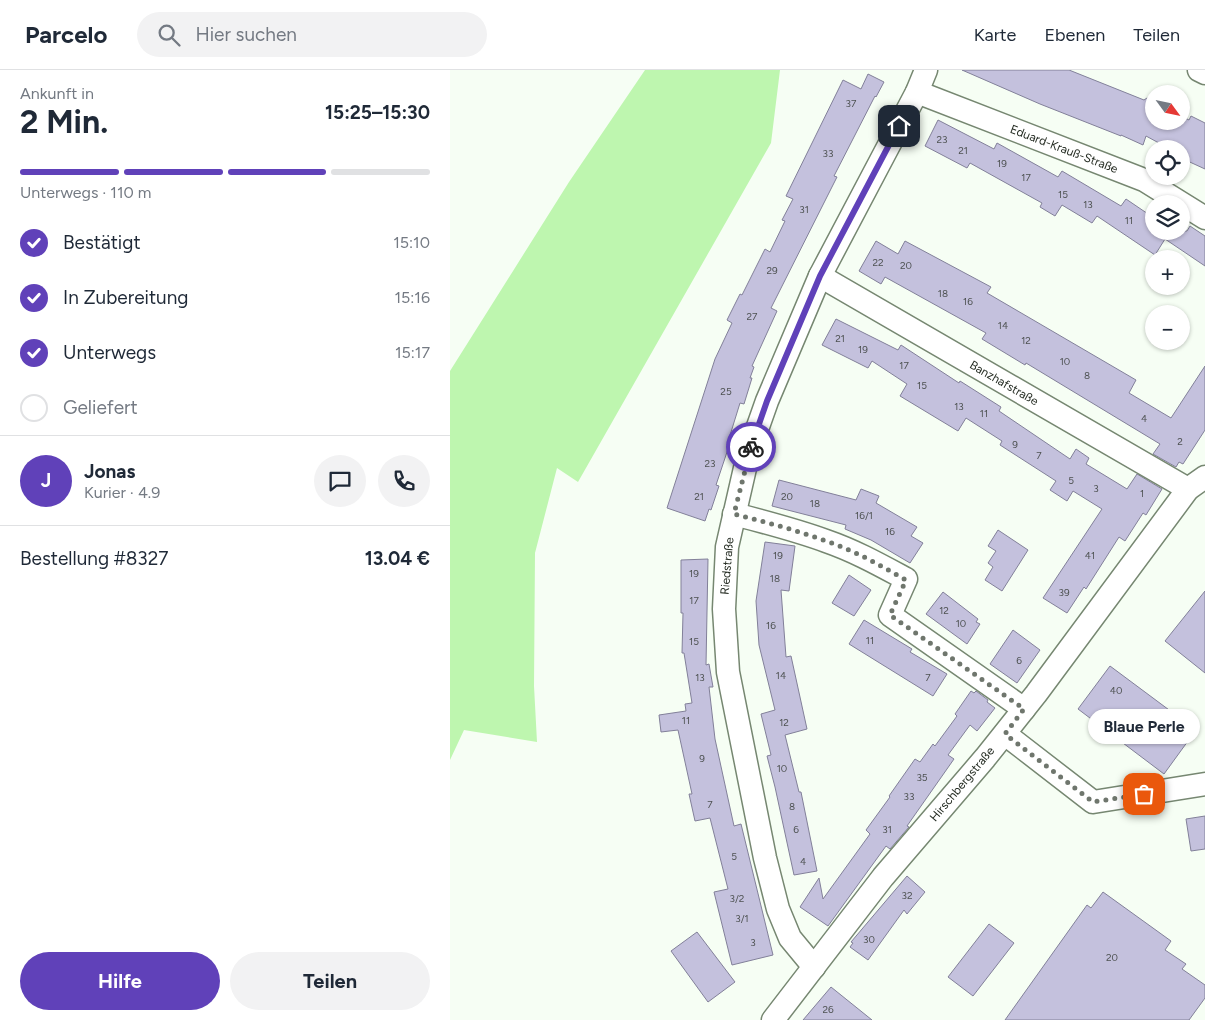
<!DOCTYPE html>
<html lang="de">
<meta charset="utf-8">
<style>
:root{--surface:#fff;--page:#f2f2f3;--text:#1f2937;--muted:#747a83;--line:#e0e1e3;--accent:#6041b9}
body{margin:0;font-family:Figtree,sans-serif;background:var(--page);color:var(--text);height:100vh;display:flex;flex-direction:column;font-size:19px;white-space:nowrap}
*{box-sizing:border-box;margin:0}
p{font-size:16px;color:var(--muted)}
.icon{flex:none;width:28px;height:28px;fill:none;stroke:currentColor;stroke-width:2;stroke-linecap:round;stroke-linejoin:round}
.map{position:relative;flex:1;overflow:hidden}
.sheet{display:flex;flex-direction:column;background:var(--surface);width:450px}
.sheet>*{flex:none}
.needle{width:32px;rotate:123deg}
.buttons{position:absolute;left:695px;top:15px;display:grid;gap:10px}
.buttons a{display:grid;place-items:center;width:45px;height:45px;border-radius:50%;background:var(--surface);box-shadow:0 1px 4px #0004;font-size:25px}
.pin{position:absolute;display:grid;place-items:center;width:42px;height:42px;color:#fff;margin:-21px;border-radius:10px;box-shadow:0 2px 8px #0006}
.courier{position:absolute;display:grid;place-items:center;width:50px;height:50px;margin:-25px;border:4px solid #6041b9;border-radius:50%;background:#fff;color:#222;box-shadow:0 1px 6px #0007}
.bubble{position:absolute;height:35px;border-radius:18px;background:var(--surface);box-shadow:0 1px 4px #0004;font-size:16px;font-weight:700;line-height:35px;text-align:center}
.overview em{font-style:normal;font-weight:700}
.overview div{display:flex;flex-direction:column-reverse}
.overview{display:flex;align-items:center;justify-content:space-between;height:85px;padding:0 20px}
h1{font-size:32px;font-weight:700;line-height:38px}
.bar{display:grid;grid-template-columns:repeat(4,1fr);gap:8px 5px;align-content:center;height:60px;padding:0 20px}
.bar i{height:6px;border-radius:4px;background:var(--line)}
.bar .current{background:var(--accent)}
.bar p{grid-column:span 4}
.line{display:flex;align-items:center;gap:12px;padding:0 20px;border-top:1px solid var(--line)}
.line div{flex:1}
.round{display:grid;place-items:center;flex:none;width:52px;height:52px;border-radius:26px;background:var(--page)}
ol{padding:0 20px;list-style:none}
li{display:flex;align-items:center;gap:15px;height:55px}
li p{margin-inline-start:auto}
li .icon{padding:5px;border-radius:50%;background:var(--accent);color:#fff;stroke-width:4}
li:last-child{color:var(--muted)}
li i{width:28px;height:28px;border:2px solid var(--line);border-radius:50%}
.action{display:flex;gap:10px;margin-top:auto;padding:10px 20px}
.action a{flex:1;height:58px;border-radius:30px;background:var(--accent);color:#fff;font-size:20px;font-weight:700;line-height:58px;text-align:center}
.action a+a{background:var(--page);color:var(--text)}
header{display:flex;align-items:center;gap:30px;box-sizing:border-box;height:70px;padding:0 25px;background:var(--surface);border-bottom:1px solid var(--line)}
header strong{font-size:24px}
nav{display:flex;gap:28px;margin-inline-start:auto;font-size:18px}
.search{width:350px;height:45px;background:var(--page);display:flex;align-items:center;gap:12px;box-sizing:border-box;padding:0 18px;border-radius:28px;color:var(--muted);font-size:19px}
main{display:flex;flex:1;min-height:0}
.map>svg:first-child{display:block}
.green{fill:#bef6af}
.building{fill:#c4c1dd;stroke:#828099}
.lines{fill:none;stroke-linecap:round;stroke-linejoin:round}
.minor-casing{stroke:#768771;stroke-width:25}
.minor{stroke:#fff;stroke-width:22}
.done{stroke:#6f766d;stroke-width:5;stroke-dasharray:0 9}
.route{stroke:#6041b9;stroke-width:6}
.labels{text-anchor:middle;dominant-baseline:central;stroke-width:4.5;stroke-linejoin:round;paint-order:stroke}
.number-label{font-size:10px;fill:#4e5252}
.street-label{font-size:12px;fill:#262d24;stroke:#fff}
</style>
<header>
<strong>Parcelo</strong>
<div class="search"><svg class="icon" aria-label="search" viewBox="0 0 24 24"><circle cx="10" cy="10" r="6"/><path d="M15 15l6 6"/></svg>Hier suchen</div>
<nav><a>Karte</a><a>Ebenen</a><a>Teilen</a></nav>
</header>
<main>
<section class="sheet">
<div class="overview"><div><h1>2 Min.</h1><p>Ankunft in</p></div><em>15:25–15:30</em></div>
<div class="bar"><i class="current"></i><i class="current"></i><i class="current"></i><i></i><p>Unterwegs · 110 m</p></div>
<ol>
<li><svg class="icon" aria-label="check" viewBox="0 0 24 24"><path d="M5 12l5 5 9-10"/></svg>Bestätigt<p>15:10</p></li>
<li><svg class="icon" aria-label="check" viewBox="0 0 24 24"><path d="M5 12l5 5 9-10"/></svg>In Zubereitung<p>15:16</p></li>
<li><svg class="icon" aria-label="check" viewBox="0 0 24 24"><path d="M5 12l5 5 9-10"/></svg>Unterwegs<p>15:17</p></li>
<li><i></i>Geliefert</li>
</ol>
<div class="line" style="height:90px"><b class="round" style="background:var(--accent);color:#fff">J</b><div><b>Jonas</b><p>Kurier · 4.9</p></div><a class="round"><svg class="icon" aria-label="chat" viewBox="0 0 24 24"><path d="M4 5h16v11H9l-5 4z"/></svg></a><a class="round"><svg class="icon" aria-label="phone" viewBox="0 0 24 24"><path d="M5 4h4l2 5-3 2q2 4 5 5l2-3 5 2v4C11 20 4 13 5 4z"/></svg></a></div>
<div class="line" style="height:65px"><div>Bestellung #8327</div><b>13.04 €</b></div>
<div class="action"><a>Hilfe</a><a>Teilen</a></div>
</section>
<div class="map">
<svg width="755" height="950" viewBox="0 0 755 950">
<rect width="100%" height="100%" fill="#f6fef4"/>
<polygon class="green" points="195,0 330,0 321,73 128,412 107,398 85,483 84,616 87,672 14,660 0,690 0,301 119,112"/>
<g class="building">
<polygon points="512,0 619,0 694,30 697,28 704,32 704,51 731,51 731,46 739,50 741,46 755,53 755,99 731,88 731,79 720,79 696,66 693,75 671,65 671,66 590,34"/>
<polygon points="418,4 434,12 426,27 425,26 384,106 387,107 321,238 327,241 302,296 304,297 300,308 302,308 294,334 290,333 277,375 279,376 266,415 269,416 261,440 259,439 255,451 217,438 265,289 282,253 277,250 290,224 292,225 315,179 320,182 335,151 332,150 343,129 336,126 393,10 411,19"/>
<polygon points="488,50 544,79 547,73 608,107 612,101 671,136 676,129 704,148 704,161 737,161 740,156 755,166 755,196 715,169 705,185 647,146 642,153 612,135 605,146 590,137 592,133 520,93 517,98 475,76"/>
<polygon points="426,171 448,184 455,171 541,217 537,223 686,310 679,323 721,348 755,296 755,360 733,394 729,392 726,397 703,384 710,374 576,293 575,295 532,269 536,263 435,207 431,214 409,201"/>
<polygon points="386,249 448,280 451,275 509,313 510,311 551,337 549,341 620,389 626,379 639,388 636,394 677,419 687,404 712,419 696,445 693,443 675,471 669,467 636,519 634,517 617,543 593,528 652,439 623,421 617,431 600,420 606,411 550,375 552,371 516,348 508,361 450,326 457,314 422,291 418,298 372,275"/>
<polygon points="329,410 406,430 411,419 429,426 426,433 467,457 461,466 473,473 460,493 421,470 395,459 396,455 322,436"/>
<polygon points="548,460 578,480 552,521 535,510 543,497 538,493 546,481 538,476"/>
<polygon points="315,472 345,476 339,521 331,520 336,587 341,586 357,659 335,665 349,722 351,722 367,801 344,805 325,717 317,686 321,685 311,644 325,640 309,575 306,531"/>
<polygon points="258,489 256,595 259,594 263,617 259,617 265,669 284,756 291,754 323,885 282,895 264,822 278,819 260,748 245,751 239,724 242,724 228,660 211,662 209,645 236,641 235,634 242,633 234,583 232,583 233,543 231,543 231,490"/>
<polygon points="399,505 421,520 404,546 382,533"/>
<polygon points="755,521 755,603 715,571"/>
<polygon points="493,522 528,549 526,552 530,554 517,574 476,544"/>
<polygon points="414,550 462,579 460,582 497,604 483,626 399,574"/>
<polygon points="563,560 590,580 567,613 540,594"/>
<polygon points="660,596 746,660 714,704 628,639"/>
<polygon points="521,621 524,623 526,621 538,630 537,632 545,638 527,661 520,655 498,685 504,689 457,756 459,757 440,779 436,776 378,856 350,837 369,808 373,829 420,764 416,760 440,727 439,726 465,689 470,692 483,674 485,676 507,646 505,644"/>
<polygon points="755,746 755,779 741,781 736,749"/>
<polygon points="457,806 475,822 457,844 454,840 418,890 400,877 403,873 401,872"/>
<polygon points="653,822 721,871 715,880 736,894 732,899 755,915 755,928 739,950 555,950 637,835 641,838"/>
<polygon points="539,854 564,873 523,926 498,907"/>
<polygon points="247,862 285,912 258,932 221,881"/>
<polygon points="381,917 422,950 353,950"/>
</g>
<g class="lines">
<g class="minor-casing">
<g id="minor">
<polyline points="749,0 755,3"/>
<polyline points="467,22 694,110 755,148"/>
<polyline points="370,206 738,419"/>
<path d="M284,444C315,452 346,460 376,471C405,481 430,495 456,509L440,545L574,639"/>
<polyline points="555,664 643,732 755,714"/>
<polyline points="364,897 340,868 328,839 315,788 278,602 274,539 277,477 298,385 317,331 370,206 467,22 476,0"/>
<polyline points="323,950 433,807 535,688 586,624 738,419 755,407"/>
</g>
</g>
<use href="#minor" class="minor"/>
</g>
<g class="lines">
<path class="done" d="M301,377L284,444C315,452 346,460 376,471C405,481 430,495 456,510L440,545L574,639L555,664L643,732L694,724"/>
<polyline class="route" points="301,377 317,331 370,206 449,56"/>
</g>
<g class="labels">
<g class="number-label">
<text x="401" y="33">37</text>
<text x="492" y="69">23</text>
<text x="513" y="80">21</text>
<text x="378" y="83">33</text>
<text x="552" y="93">19</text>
<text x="576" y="107">17</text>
<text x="613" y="124">15</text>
<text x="638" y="134">13</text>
<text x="354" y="139">31</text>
<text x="679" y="150">11</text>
<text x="428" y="192">22</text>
<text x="456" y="195">20</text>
<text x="322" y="200">29</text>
<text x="493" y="223">18</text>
<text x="518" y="231">16</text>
<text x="302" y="246">27</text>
<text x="553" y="255">14</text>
<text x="390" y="268">21</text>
<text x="576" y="270">12</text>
<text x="413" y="279">19</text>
<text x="615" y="291">10</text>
<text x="454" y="295">17</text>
<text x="637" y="305">8</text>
<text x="472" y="315">15</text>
<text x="276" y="321">25</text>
<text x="509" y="336">13</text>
<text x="534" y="343">11</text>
<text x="694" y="348">4</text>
<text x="730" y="371">2</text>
<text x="565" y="374">9</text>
<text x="589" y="385">7</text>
<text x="260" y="393">23</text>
<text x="621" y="410">5</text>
<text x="646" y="418">3</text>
<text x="692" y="423">1</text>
<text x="249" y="426">21</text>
<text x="337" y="426">20</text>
<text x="365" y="433">18</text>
<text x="414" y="445">16/1</text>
<text x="440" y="461">16</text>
<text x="328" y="485">19</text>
<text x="640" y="485">41</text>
<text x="244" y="503">19</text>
<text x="325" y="508">18</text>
<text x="614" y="522">39</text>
<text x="244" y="530">17</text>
<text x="494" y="540">12</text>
<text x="511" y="553">10</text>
<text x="321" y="555">16</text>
<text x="420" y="570">11</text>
<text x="244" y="571">15</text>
<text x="569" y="590">6</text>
<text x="331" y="605">14</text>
<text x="250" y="607">13</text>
<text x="478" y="607">7</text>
<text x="666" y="620">40</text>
<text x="236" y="650">11</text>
<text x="334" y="652">12</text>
<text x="252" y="688">9</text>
<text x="332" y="698">10</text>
<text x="472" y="707">35</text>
<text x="459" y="726">33</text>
<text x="260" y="734">7</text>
<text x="342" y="736">8</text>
<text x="346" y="759">6</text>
<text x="437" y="759">31</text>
<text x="284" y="786">5</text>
<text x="353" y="791">4</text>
<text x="457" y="825">32</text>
<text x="287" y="828">3/2</text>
<text x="292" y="848">3/1</text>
<text x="419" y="869">30</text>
<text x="303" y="872">3</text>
<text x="662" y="887">20</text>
<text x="378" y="939">26</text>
</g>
<g class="street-label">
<text transform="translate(614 79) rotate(21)">Eduard-Krauß-Straße</text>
<text transform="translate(554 313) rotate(30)">Banzhafstraße</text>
<text transform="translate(277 496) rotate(-85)">Riedstraße</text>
<text transform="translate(512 714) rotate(-50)">Hirschbergstraße</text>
</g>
</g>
</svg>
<div class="buttons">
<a><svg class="needle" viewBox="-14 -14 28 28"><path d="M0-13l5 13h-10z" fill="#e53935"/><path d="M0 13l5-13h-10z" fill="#747a83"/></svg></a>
<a><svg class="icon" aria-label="locate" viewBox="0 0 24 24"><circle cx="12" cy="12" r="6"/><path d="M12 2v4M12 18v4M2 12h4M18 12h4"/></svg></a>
<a><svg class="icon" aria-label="layers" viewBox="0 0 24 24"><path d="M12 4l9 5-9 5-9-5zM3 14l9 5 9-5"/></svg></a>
<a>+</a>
<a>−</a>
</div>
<div class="pin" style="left:694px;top:724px;background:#ea580c"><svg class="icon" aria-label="bag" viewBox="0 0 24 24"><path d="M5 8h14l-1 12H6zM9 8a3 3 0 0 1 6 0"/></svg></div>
<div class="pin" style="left:449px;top:56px;background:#1f2937"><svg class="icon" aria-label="home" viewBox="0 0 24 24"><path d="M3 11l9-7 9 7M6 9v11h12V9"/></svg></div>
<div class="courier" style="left:301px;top:377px"><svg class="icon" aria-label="bike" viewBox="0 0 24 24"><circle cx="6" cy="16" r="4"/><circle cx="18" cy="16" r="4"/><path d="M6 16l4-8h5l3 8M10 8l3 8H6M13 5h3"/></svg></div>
<div class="bubble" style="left:638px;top:639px;width:112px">Blaue Perle</div>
</div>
</main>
